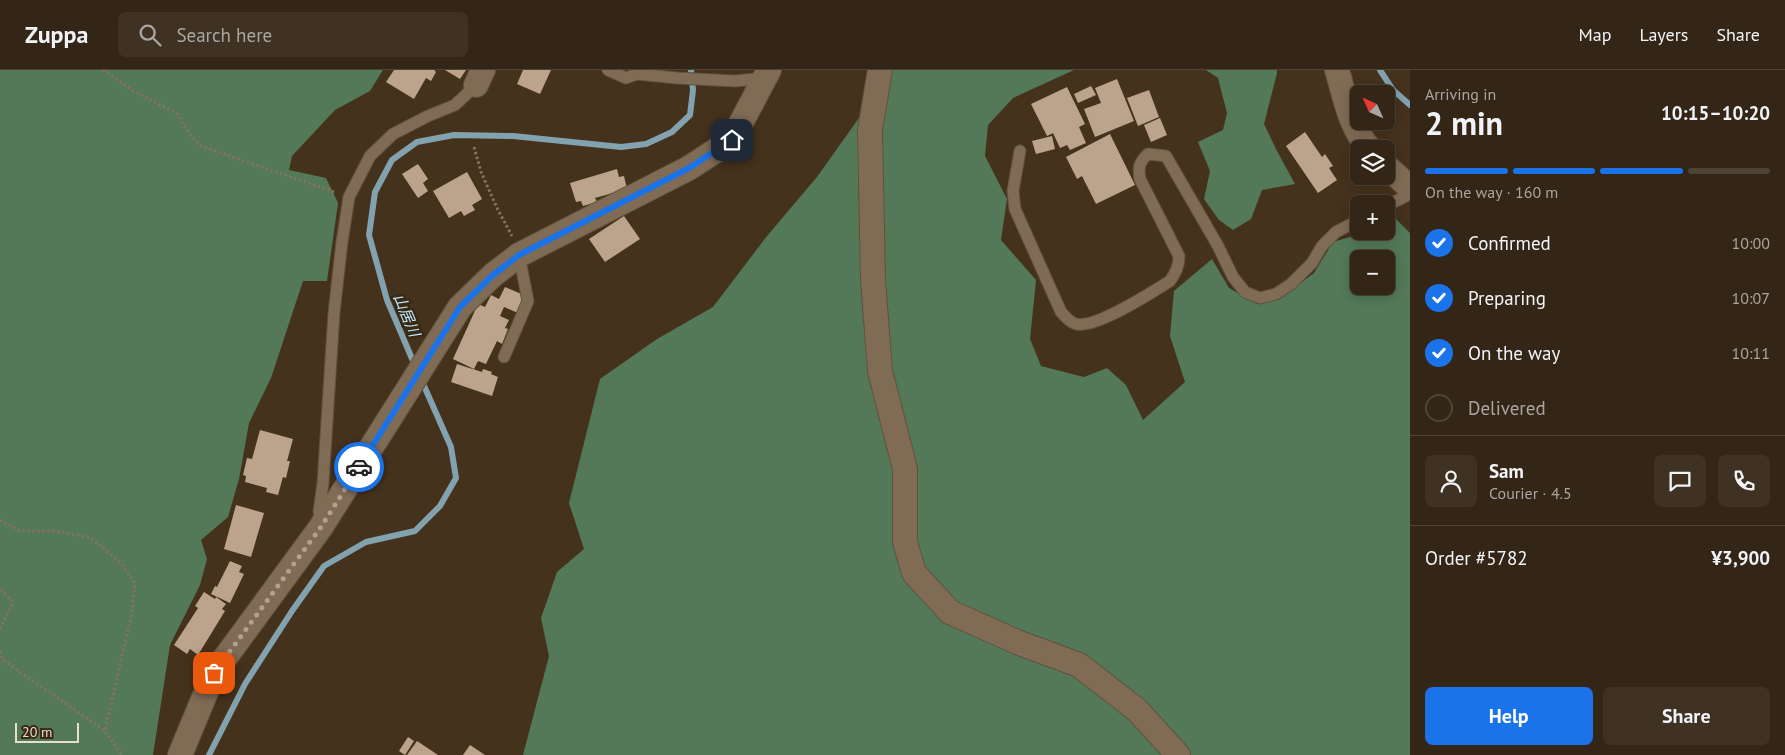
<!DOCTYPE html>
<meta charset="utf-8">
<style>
:root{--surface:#342616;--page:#3f3223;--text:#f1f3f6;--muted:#a9a5a1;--line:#4e4335;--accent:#1a73e8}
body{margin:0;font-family:"PT Sans","Noto Sans JP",sans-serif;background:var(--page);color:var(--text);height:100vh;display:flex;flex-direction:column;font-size:19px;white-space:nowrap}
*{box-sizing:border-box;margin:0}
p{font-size:16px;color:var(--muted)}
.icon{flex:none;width:28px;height:28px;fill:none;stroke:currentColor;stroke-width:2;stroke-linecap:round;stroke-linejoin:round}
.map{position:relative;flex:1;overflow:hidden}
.panel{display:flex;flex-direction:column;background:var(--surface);width:375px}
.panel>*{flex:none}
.needle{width:32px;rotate:315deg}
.buttons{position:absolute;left:1350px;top:15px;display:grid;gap:10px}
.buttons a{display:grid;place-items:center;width:45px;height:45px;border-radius:8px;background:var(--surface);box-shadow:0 2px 12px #0003,0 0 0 1px var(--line);font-size:25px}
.scale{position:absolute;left:15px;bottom:12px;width:64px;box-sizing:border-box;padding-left:5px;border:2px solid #e9ddd0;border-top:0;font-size:14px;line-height:18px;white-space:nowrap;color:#e9ddd0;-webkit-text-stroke:4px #3a2813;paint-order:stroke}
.pin{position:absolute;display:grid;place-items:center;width:42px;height:42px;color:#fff;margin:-21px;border-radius:10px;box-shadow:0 2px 8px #0006}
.courier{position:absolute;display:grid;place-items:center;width:50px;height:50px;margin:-25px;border:4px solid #1a73e8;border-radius:50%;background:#fff;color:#222;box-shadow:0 1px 6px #0007}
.summary em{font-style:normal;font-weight:600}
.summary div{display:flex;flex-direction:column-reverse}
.summary{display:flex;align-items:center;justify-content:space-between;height:85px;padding:0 15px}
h1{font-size:32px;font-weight:600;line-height:38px}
.bar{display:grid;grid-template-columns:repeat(4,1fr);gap:8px 5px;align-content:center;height:60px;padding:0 15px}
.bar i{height:6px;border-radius:4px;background:var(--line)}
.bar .on{background:var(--accent)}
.bar p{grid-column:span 4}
.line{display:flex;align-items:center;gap:12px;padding:0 15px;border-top:1px solid var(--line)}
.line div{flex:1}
.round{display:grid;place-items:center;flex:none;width:52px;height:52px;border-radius:8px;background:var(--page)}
ol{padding:0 15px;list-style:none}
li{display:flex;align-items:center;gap:15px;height:55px}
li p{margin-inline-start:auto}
li .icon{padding:5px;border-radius:50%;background:var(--accent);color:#fff;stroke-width:4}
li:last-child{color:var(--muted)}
li i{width:28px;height:28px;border:2px solid var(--line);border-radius:50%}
.button{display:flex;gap:10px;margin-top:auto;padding:10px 15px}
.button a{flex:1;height:58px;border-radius:8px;background:var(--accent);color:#fff;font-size:20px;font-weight:600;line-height:58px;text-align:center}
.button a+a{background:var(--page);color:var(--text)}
header{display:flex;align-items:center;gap:30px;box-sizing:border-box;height:70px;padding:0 25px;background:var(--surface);border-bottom:1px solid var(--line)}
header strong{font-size:24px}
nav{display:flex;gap:28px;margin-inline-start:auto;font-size:18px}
.search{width:350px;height:45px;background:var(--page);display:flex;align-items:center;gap:12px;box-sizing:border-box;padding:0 18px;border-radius:8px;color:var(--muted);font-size:19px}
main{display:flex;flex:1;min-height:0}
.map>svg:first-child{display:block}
.forest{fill:#537959;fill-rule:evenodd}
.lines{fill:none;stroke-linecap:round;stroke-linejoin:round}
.stream{stroke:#81a2ae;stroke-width:6}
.building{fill:#bba48b}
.lane-casing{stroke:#60513e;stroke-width:13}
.street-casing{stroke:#60513e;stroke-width:26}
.path{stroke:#827260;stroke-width:3;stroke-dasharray:2.5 2.5;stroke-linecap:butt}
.lane{stroke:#806b54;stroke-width:11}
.street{stroke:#806b54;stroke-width:24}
.done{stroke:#b0a191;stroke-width:5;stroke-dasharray:0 9}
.route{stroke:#1a73e8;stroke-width:6}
.labels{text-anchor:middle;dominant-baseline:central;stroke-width:5;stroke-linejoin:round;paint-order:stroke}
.water-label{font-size:15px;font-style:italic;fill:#b9e9ff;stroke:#3a2813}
</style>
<header>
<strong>Zuppa</strong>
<div class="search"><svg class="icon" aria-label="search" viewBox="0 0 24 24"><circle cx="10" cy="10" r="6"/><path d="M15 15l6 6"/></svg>Search here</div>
<nav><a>Map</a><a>Layers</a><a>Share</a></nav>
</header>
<main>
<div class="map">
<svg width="1410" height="685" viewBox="0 0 1410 685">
<rect width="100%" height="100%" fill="#45321d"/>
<g class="forest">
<polygon points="0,0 383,0 370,21 335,40 292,86 289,100 326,108 338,133 327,211 303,211 271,308 249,353 239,409 228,447 201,470 207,489 200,515 170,575 153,685 0,685"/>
<path d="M893,0H1074L1013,28L988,55L985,86L1007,129L1001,170L1036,210L1030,269L1041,296L1084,307L1107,298L1126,315L1143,350L1185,312L1170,266L1174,221L1212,189L1229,218L1257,234L1290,221L1314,203L1333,172L1370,161H1386V153L1395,148L1410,163V685H523L549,586L541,548L557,502L584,479L569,433L600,309L657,269L713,237L767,166L817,107ZM1359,189H1386V216H1359Z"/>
<polygon points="1206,0 1277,0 1277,3 1264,54 1277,81 1295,114 1262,120 1251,149 1233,160 1219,150 1204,129 1210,101 1198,72 1223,60 1227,43 1218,8"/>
</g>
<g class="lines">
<g class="stream">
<polyline points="1380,0 1393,20 1410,35"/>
<polyline points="416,298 387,230 369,165 375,122 392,90 417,72 454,65 513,66 621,77 646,74 672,62 690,45 693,20 691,0"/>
<polyline points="209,685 245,614 292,541 324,496 366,472 415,461 440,436 456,408 451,377 421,309"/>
</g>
</g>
<g class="building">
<polygon points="394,0 434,0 436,2 431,11 426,8 414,29 386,12"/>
<polygon points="445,0 466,0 460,9"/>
<polygon points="523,0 551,0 540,24 517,14"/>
<polygon points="1117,9 1134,51 1095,67 1084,39 1101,33 1095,18"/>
<polygon points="1091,16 1096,25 1078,33 1074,24"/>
<polygon points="1067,17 1085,54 1079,57 1086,73 1070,80 1067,75 1060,78 1053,63 1047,66 1031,34"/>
<polygon points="1149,20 1159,47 1138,56 1127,28"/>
<polygon points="1160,48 1167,65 1151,72 1144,55"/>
<polygon points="1305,62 1322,87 1325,84 1333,96 1329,98 1337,110 1318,123 1286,76"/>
<polygon points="1110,64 1135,115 1096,134 1082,106 1077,109 1066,87"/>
<polygon points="1052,66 1055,79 1036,84 1032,71"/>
<polygon points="418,94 428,109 423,113 428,121 418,128 402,104"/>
<polygon points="617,99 619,107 624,106 627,119 595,128 597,132 583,136 581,131 576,132 570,113"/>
<polygon points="467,102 482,129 472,135 475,140 464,146 461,141 449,148 433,121"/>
<polygon points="624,146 640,169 605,192 589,169"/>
<polygon points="505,217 526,226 518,243 504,237 500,246 509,250 505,258 508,259 502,274 497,271 486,294 478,291 474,299 453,289 478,234 485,237 491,225 499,229"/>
<polygon points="457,294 482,302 483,299 492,302 491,304 498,307 492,326 451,312"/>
<polygon points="260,360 293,369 287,391 290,391 286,408 283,407 278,425 266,422 267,418 245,412 246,406 243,405 247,388 252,389"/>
<polygon points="236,435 264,443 251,487 224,479"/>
<polygon points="230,491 242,496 239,502 244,504 230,533 211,524 215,516 217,517"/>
<polygon points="204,522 215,529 216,527 226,534 222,539 225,541 198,585 190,579 187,584 174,575 198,538 195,536"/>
<polygon points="408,667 414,671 405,685 399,681"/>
<polygon points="417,671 438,685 407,685"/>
<polygon points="470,675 485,685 463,685"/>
</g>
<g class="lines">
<g class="lane-casing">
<g id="lane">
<polyline points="608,0 626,8 637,4 677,8 735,11 765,8"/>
<path d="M1020,81L1013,121L1015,139L1061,242C1066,247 1069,252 1076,254C1096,259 1152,222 1170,211C1176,202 1179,196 1179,186L1140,109C1138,98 1139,92 1148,84L1166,86L1218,176L1233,207L1245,222L1260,228L1276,224L1291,214L1312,193L1322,176L1336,162L1359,150"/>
<polyline points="1386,136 1410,124"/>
<polyline points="504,287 528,231 519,185"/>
<polyline points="320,450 319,441 323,413 334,243 342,172 349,127 370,86 393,64 428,46 455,35 476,15"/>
</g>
</g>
<g class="street-casing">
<g id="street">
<polyline points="880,0 870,60 873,210 880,301 905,399 905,472 914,503 950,542 1017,572 1079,595 1137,640 1178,685"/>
<path d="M1337,0C1345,27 1350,58 1370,79"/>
<polyline points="476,15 483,0"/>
<polyline points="1386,96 1410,118"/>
<polyline points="180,685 214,603 321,457 460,237 493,205 519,185 689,98 732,70 769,0"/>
</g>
</g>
<g class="path">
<polyline points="103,0 132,20 176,43 191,66 201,76 334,122"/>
<polyline points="474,77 481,102 498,140 512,166"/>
<polyline points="0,450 20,461 57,461 91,468 122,494 135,513 131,547 105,661 122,685"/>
<polyline points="0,559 13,532 0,519"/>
<polyline points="0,581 3,590 105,661"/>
</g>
<use href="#lane" class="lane"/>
<use href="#street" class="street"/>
</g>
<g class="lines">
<polyline class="done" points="214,603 321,457 359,397"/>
<polyline class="route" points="359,397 460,237 493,205 519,185 689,98 732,70"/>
</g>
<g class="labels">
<g class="water-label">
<text transform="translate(407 245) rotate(67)">山居川</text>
</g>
</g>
</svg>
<div class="buttons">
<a><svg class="needle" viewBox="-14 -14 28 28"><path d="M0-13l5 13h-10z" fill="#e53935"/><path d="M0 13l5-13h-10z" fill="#a9a5a1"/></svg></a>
<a><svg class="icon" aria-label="layers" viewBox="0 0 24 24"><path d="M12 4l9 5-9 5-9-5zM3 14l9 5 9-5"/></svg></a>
<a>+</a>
<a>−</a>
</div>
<div class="scale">20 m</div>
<div class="pin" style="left:214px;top:603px;background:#ea580c"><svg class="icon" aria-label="bag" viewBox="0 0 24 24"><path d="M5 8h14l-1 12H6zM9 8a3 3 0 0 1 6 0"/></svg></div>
<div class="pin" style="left:732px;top:70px;background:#1f2937"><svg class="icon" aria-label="home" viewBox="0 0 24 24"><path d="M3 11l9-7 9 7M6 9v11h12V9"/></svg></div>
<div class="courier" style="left:359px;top:397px"><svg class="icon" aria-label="car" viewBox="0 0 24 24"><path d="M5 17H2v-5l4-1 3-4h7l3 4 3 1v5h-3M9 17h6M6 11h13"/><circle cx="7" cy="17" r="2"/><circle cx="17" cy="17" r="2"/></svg></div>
</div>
<section class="panel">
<div class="summary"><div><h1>2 min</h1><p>Arriving in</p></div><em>10:15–10:20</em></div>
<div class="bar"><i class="on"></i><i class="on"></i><i class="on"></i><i></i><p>On the way · 160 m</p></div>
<ol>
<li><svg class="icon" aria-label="check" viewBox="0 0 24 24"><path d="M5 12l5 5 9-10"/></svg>Confirmed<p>10:00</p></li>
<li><svg class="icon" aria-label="check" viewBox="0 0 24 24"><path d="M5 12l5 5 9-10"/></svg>Preparing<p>10:07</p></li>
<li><svg class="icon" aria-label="check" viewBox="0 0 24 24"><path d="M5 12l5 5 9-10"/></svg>On the way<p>10:11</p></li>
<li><i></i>Delivered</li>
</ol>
<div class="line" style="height:90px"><a class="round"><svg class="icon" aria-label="person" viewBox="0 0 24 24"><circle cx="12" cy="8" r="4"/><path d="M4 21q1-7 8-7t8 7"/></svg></a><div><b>Sam</b><p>Courier · 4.5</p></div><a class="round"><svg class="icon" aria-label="chat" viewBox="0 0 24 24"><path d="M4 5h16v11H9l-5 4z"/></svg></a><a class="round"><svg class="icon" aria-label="phone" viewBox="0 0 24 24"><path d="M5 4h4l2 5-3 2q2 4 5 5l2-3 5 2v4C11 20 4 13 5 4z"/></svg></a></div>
<div class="line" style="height:65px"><div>Order #5782</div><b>¥3,900</b></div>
<div class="button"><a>Help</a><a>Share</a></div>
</section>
</main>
